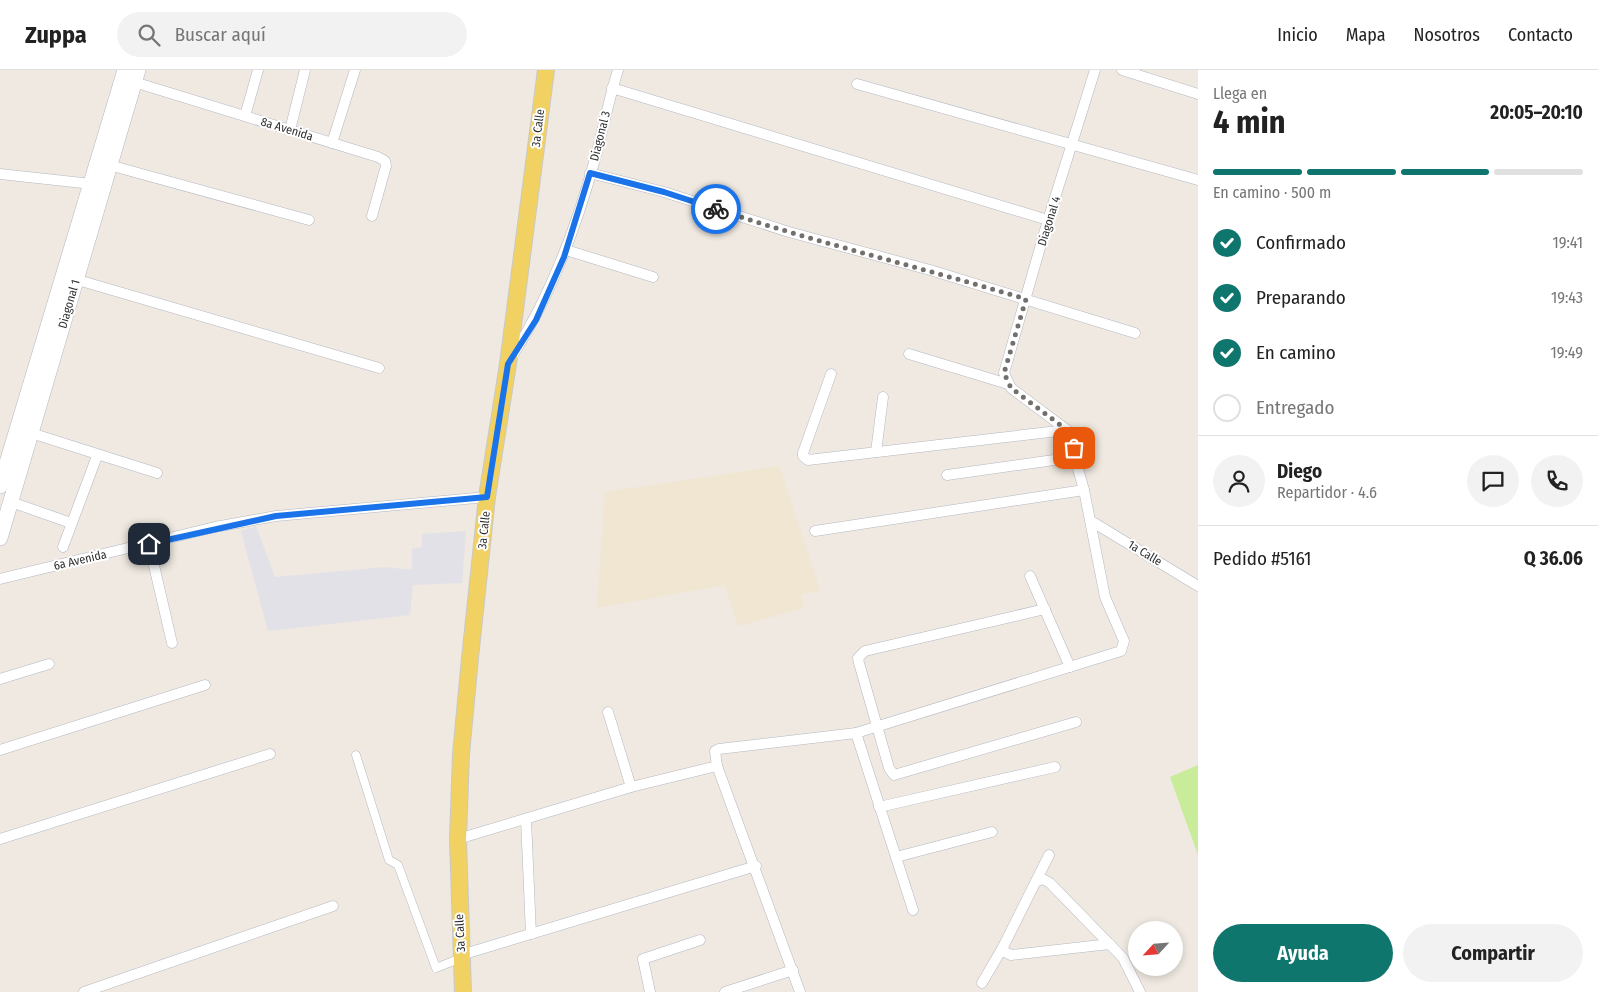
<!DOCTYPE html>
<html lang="es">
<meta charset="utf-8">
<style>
:root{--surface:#fff;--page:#f2f2f2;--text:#222;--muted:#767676;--line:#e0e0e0;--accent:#0f766e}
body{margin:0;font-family:"Fira Sans Condensed",sans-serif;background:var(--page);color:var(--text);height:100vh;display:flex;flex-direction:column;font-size:19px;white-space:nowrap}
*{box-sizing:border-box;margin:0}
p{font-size:16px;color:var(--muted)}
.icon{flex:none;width:28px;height:28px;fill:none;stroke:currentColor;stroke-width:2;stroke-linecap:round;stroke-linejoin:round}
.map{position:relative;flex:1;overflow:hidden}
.sheet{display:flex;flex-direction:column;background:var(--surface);width:400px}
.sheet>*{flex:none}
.needle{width:32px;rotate:244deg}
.buttons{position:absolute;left:1128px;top:851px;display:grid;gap:10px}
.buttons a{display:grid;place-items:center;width:55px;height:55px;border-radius:50%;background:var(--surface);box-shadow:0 2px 8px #0003;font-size:25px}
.pin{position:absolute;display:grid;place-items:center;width:42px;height:42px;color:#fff;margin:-21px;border-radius:10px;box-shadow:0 2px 8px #0006}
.courier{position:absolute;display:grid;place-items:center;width:50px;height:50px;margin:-25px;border:4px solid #1a73e8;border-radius:50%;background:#fff;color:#222;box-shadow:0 1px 6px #0007}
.summary em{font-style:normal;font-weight:700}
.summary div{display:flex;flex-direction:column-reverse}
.summary{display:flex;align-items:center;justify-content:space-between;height:85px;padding:0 15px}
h1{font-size:32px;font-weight:700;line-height:38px}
.bar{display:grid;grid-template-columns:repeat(4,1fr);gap:8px 5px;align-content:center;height:60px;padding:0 15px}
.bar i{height:6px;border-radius:4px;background:var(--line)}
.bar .selected{background:var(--accent)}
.bar p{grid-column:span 4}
.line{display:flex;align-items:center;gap:12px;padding:0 15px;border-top:1px solid var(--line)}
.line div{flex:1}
.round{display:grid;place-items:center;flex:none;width:52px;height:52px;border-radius:26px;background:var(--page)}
ol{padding:0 15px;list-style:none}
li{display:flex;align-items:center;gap:15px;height:55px}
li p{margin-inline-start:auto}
li .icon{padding:5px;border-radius:50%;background:var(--accent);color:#fff;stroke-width:4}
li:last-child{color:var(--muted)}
li i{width:28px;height:28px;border:2px solid var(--line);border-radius:50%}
.action{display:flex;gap:10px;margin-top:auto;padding:10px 15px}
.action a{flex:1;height:58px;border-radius:30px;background:var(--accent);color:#fff;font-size:20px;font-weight:700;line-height:58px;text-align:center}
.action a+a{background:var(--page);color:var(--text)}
header{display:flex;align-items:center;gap:30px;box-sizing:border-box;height:70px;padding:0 25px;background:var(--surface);border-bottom:1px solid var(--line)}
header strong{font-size:24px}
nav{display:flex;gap:28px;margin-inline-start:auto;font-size:18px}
.search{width:350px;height:45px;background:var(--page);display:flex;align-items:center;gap:12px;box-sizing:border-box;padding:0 18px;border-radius:28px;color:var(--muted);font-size:19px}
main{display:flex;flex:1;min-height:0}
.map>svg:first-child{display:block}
.industrial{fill:#e3e1e8}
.education{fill:#f0e6d1}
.pitch{fill:#c9ec9a}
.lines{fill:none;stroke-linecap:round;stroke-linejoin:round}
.pedestrian-casing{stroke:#b4b7c1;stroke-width:9}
.minor-casing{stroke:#b4b7c1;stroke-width:11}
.secondary-casing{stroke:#b4b7c1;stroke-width:16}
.primary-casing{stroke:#c9c9c9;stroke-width:18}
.pedestrian{stroke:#fff;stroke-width:8}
.minor{stroke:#fff;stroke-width:10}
.secondary{stroke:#fff;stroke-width:15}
.primary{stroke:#f2d163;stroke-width:16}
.done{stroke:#726f6d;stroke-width:5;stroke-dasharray:0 9}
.route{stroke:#1a73e8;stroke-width:6}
.labels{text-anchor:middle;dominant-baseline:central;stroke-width:4;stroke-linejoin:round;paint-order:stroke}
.street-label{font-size:12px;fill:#2e2e2e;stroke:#fff}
</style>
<header>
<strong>Zuppa</strong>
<div class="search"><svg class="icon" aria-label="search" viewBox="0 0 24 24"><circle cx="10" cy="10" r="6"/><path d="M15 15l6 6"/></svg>Buscar aquí</div>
<nav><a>Inicio</a><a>Mapa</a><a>Nosotros</a><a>Contacto</a></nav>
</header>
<main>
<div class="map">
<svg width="1198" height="922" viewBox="0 0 1198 922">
<rect width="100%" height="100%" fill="#efe9e1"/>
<polygon class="industrial" points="256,456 275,507 385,497 412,500 412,479 422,477 422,464 466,461 462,513 413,515 410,545 268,561 241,461"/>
<polygon class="education" points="779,396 820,520 801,525 804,538 738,556 725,515 597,538 605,422"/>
<polygon class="pitch" points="1198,695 1198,785 1170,707"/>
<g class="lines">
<g class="pedestrian-casing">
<polyline id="pedestrian" points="356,685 389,790 398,795 436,898 461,888"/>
</g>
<g class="minor-casing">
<g id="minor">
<polyline points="1122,0 1198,24"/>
<polyline points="134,12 378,87 385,91 386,96 372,146"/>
<polyline points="857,14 1198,110"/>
<polyline points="612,18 1048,150"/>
<polyline points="245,46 258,0"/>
<polyline points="290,60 305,0"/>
<polyline points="332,73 355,0"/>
<polyline points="109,95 309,150"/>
<polyline points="590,103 664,122 789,162 930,200 1135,263"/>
<polyline points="0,104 92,114"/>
<polyline points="566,180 653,207"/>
<polyline points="71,208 379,298"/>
<polyline points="909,284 1008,314"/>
<path d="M511,288C551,226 576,159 595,89C603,59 609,29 618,0"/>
<polyline points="831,304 803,383 803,386 808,390 1067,360"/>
<polyline points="1067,360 1011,318 1004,303 1048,150 1095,0"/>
<polyline points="31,363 157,403"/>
<polyline points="876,382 883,327"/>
<polyline points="947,405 1054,390 1078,391"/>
<polyline points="11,432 71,453"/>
<polyline points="1091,451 1198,516"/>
<polyline points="815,461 1084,420"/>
<polyline points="149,474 172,573"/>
<polyline points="63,477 97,386"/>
<polyline points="1030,506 1070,597"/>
<polyline points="0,509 215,457 276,446 487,427"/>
<polyline points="1045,539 865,581 858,588 859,593 889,698 894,705 1076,652"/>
<polyline points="0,609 49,594"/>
<polyline points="608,642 631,717"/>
<polyline points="856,663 913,840"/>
<polyline points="0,680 205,615"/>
<polyline points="879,737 1055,697"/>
<polyline points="526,749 531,864"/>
<polyline points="0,769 270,684"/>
<polyline points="458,769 631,717 717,696"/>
<polyline points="1049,785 1003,877 1005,882 1011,885 1110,874"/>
<polyline points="896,787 992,762"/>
<polyline points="1037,811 1043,809 1050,813 1123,888 1140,922"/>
<polyline points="461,885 756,796"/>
<polyline points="982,913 1003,877"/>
<polyline points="84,922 333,836"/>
<polyline points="650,922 643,889 700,870"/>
<polyline points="725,922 793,900"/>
<polyline points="800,922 717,696 715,681 719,679 856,663 1121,581 1124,571 1105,527 1084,420 1067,360"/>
</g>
</g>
<g class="secondary-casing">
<g id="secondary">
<polyline points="0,416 125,0"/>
<polyline points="0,468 138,0"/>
</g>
</g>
<g class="primary-casing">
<polyline id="primary" points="463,922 458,769 461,684 470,588 487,427 508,294 546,0"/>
</g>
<use href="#pedestrian" class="pedestrian"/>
<use href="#minor" class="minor"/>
<use href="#secondary" class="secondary"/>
<use href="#primary" class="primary"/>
</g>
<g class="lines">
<path class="done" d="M716,139C818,173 923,198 1026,229L1004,303L1011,318L1067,360L1074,378"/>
<polyline class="route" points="149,474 276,446 487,427 508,294 536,250 564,187 590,103 664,122 716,139"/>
</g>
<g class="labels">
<g class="street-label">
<text transform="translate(538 58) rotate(-83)">3a Calle</text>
<text transform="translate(287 59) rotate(17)">8a Avenida</text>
<text transform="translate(600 66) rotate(-76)">Diagonal 3</text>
<text transform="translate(1049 151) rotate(-73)">Diagonal 4</text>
<text transform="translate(69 234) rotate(-74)">Diagonal 1</text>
<text transform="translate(484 460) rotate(-84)">3a Calle</text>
<text transform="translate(1145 483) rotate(31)">1a Calle</text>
<text transform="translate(80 490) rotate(-13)">6a Avenida</text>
<text transform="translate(460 863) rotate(-93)">3a Calle</text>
</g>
</g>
</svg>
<div class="buttons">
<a><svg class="needle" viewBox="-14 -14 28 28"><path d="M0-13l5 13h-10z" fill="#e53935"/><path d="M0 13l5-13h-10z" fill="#767676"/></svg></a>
</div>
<div class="pin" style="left:1074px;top:378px;background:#ea580c"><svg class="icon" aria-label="bag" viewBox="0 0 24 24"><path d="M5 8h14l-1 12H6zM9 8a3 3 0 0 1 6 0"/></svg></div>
<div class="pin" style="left:149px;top:474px;background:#1f2937"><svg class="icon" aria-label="home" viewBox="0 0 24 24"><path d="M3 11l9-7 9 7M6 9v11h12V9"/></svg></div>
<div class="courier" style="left:716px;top:139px"><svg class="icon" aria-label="bike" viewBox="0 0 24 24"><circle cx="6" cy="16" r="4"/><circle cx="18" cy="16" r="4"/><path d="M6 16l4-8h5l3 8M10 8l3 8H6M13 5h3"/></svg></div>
</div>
<section class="sheet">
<div class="summary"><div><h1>4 min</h1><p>Llega en</p></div><em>20:05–20:10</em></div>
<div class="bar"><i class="selected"></i><i class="selected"></i><i class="selected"></i><i></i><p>En camino · 500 m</p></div>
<ol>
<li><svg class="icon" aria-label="check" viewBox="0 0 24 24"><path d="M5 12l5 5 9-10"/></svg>Confirmado<p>19:41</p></li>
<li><svg class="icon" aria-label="check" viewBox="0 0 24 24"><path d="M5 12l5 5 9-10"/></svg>Preparando<p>19:43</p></li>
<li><svg class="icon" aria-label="check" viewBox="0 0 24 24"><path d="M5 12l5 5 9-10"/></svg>En camino<p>19:49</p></li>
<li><i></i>Entregado</li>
</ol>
<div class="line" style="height:90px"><a class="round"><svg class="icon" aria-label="person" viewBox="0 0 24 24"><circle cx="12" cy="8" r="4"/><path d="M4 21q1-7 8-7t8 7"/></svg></a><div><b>Diego</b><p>Repartidor · 4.6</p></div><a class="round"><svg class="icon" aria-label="chat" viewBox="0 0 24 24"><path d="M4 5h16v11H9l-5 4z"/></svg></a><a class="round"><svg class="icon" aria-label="phone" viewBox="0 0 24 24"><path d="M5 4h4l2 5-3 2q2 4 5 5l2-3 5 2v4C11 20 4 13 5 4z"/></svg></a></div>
<div class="line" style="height:65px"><div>Pedido #5161</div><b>Q 36.06</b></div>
<div class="action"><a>Ayuda</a><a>Compartir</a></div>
</section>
</main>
